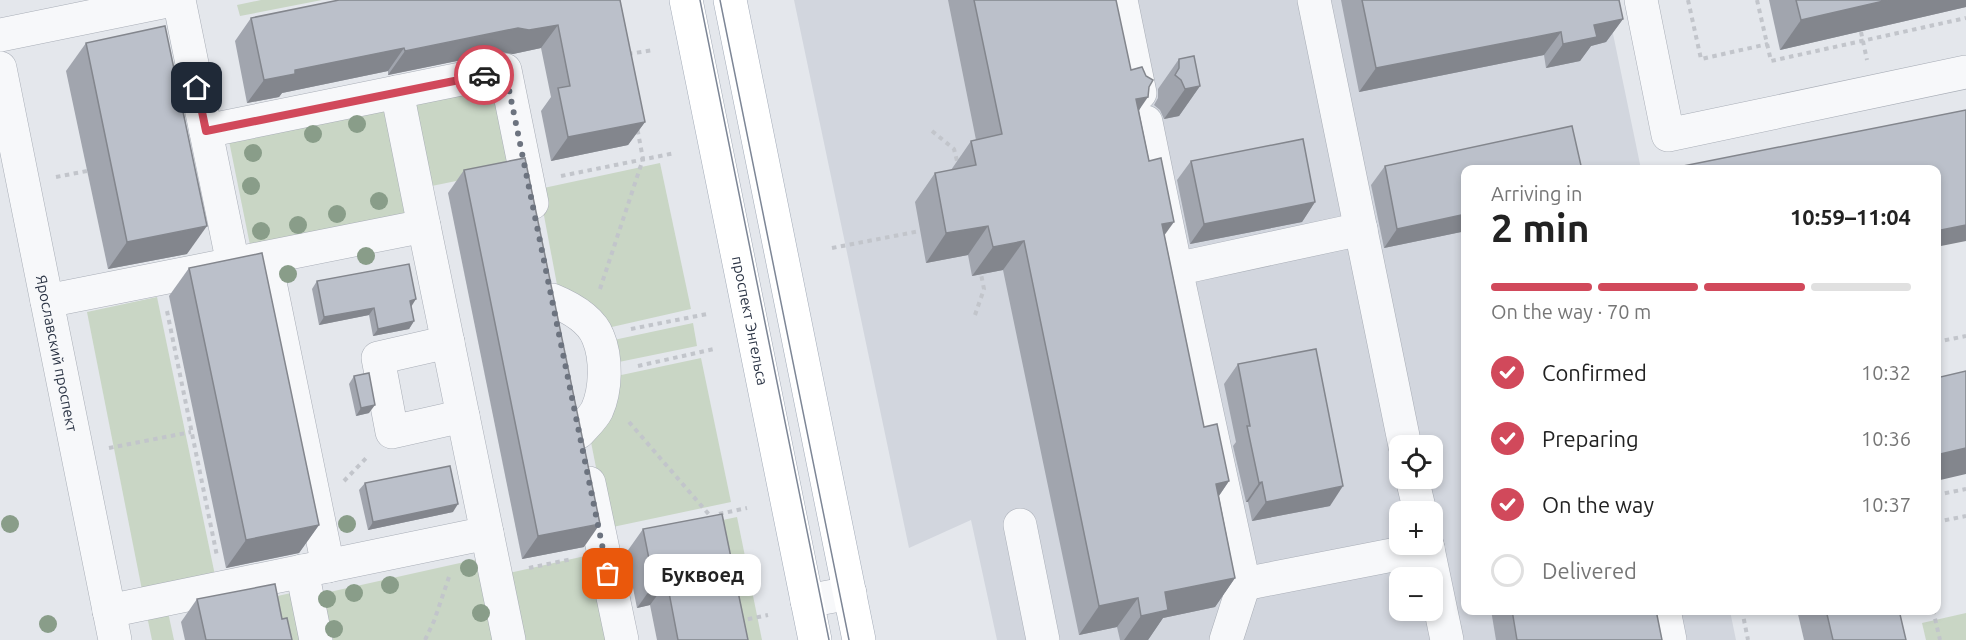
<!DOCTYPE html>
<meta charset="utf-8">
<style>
:root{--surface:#fff;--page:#f2f2f2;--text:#222;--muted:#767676;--line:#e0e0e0;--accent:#d1495b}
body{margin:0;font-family:Ubuntu,sans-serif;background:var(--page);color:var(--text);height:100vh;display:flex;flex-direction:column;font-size:22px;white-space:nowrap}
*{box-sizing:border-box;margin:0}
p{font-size:20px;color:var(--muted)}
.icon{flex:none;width:33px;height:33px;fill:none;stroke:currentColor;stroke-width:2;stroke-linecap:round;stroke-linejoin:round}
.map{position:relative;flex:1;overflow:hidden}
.side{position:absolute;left:1461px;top:165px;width:480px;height:450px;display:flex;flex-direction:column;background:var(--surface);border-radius:12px;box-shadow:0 3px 9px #0003}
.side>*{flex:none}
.controls{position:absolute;left:1389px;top:435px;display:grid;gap:12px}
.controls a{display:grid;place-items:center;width:54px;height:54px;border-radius:12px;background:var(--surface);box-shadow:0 3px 9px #0003;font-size:30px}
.pin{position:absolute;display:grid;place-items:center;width:51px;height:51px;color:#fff;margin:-26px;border-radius:12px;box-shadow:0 3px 9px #0006}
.courier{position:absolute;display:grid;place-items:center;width:60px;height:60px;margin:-30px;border:4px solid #d1495b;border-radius:50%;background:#fff;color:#222;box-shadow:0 2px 8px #0007}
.bubble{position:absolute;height:42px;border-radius:12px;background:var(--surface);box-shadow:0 3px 9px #0003;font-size:20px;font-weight:600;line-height:42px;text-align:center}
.headline em{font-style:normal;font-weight:600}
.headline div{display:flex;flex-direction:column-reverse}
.headline{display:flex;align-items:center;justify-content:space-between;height:102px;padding:0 30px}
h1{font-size:39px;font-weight:600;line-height:45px}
.bar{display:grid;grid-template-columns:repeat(4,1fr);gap:9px 6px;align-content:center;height:72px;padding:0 30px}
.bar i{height:8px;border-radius:4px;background:var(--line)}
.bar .active{background:var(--accent)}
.bar p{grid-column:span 4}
ol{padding:0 30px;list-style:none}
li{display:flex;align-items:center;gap:18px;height:66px}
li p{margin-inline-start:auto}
li .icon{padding:6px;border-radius:50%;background:var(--accent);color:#fff;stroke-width:4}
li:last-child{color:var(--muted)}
li i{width:33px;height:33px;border:3px solid var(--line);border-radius:50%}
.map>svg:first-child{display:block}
.built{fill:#d2d6de;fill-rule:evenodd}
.green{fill:#c9d6c5}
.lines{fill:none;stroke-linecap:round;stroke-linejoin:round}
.minor-casing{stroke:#a9aeb7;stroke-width:34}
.major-casing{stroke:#a3abb8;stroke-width:34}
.path{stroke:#c2c5cb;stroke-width:4;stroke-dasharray:4.5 4.5;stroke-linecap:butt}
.minor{stroke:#f7f8fa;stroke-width:33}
.major{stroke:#fff;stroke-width:33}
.tram{stroke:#7d8696;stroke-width:1.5}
.tree{fill:#899d89}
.wall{fill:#a1a5ae}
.shaded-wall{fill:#83868d}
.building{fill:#bbc0ca;stroke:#83868d;stroke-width:1.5}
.done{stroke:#6c737f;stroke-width:6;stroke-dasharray:0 10.8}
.route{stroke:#d1495b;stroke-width:8}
.labels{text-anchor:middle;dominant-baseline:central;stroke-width:4.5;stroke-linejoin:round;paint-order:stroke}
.street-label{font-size:15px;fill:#2b3445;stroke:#f4f6f9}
</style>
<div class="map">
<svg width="1966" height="640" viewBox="0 0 1966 640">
<rect width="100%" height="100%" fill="#e4e7ec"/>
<path class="built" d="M794,0H1606L1641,169L1466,170V610L1730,611L1736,640H997L971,520L909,548ZM1400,446H1432V478H1400ZM1400,512H1432V544H1400ZM1400,578H1432V610H1400Z"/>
<g class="green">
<polygon points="261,0 322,0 240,16 237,5"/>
<polygon points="505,70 525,167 417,189 397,92"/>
<polygon points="391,104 413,213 250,245 228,136"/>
<polygon points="660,163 691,309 603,329 558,290 539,189"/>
<polygon points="157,297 216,580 143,595 87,312"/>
<polygon points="693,323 697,346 614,363 609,341"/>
<polygon points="701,358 731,502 608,528 589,432 612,377"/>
<polygon points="737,517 762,640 741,640 718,521"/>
<polygon points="603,552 622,640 509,640 496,576"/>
<polygon points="478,559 496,640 326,640 316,595"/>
<polygon points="300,591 310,640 273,640 264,599"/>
<polygon points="168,612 174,640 152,640 147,616"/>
<polygon points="1966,613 1966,640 1926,640 1922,623"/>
</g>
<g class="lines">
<g class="minor-casing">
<g id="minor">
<polyline points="179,0 233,264"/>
<polyline points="1121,0 1140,93"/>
<polyline points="1314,0 1405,446"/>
<polyline points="1641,0 1668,135 1966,72"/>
<polyline points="0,35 172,0"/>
<path id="s1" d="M0,68L115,640"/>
<polyline points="397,92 424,226"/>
<polyline points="1146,122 1176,269 1361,229"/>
<polyline points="206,131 505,70 532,203"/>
<polyline points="265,258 328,566"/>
<polyline points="1176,269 1244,584 1428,548"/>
<path d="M552,300C569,307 591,319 598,337C607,358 606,390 597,410C593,418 585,425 579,432"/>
<polyline points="47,301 424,226 509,640"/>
<polyline points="448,342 378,358 392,432 463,416"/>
<polyline points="1412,478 1420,512"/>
<polyline points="589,483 622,640"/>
<polyline points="1020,525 1043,640"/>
<polyline points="1427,544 1447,640"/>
<polyline points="302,571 316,640"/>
<polyline points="807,601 850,593"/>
<polyline points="1664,610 1670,640"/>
<polyline points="109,611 487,533"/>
<polyline points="1226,640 1244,584"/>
</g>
</g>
<g class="major-casing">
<g id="major">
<path id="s2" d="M686,0L815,640"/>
<polyline points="730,0 859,640"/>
</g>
</g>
<g class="path">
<polyline points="1688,0 1701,59 1768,44"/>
<polyline points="1757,0 1771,61 1966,18"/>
<polyline points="1861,32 1867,60"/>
<polyline points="628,54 654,50"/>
<polyline points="932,131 954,149 958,165"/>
<polyline points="561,176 675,153"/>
<polyline points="56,177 87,171"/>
<polyline points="832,248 920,231"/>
<polyline points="600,289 643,159 637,127"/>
<polyline points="167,311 217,556"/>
<polyline points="975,315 984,289 981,274"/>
<polyline points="631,329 707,314"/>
<polyline points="1936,342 1966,336"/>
<polyline points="638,366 714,349"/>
<polyline points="629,422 712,518"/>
<polyline points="109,448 191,432"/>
<polyline points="344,481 368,456"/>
<polyline points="1936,495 1966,489"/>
<polyline points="719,514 747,508"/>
<polyline points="1936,522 1966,516"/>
<polyline points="529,568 572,559"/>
<polyline points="1742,610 1748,640"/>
<polyline points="1933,610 1940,640"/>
<polyline points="1898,613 1908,610"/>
<polyline points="739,621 768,615"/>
<polyline points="425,640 434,621 450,574"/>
</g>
<use href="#minor" class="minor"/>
<use href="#major" class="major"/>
<g class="tram">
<polyline points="700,0 829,640"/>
<polyline points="720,0 849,640"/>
</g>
</g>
<g class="tree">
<circle cx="357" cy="124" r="9"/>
<circle cx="313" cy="134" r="9"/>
<circle cx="253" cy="153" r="9"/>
<circle cx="251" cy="186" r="9"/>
<circle cx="379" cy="201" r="9"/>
<circle cx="337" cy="214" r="9"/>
<circle cx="298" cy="225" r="9"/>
<circle cx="261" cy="231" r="9"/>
<circle cx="366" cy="256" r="9"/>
<circle cx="288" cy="274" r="9"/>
<circle cx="10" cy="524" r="9"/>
<circle cx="347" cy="524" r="9"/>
<circle cx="469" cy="568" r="9"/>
<circle cx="390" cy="585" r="9"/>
<circle cx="354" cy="593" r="9"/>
<circle cx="327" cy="599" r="9"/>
<circle cx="481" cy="613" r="9"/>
<circle cx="48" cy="624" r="9"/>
<circle cx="334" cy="629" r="9"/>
</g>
<g class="wall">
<polygon points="620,0 645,122 628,145 551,161 541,111 551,97 541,48 513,54 501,52 388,75 388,71 282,93 279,97 247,103 235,41 251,18"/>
<polygon points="948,0 1116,0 1131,70 1149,87 1139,111 1204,427 1229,481 1219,496 1235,578 1215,607 1163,618 1148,640 1120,640 1117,627 1079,635 1003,270 972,276 968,255 926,263 915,202 935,173 951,170 971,141 976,140"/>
<polygon points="1341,0 1619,0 1623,19 1606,42 1591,46 1580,61 1546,68 1544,55 1359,92"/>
<polygon points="1769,0 1966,0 1966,7 1780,50"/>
<polygon points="86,43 187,254 108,269 66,71"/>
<polygon points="1179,59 1200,86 1179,116 1164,119 1160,110 1154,105 1158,98 1158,89"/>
<polygon points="1191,161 1315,202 1302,222 1190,244 1177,180"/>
<polygon points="1385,166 1466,170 1466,231 1384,248 1371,185"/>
<polygon points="464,170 584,547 522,559 448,193"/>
<polygon points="189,268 319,525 299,553 226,568 169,296"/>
<polygon points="317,281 411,307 414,321 409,329 373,336 369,315 319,325 312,289"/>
<polygon points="1238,364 1330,506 1252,521 1248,502 1246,502 1233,446 1236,442 1224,384"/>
<polygon points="354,376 369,413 356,416 349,384"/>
<polygon points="365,483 453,512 368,530 359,490"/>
<polygon points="643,529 748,640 657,640 650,605 637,608 626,553"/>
<polygon points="197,599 282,619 292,640 185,640 181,622"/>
<polygon points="1491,610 1656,610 1662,640 1496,640"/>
<polygon points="1797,610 1899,610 1906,640 1804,640"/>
</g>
<g class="shaded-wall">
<polygon points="1888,0 1966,0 1966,7 1780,50 1801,20"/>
<polygon points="1623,19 1606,42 1591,46 1580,61 1546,68 1563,44 1594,25"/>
<polygon points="558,25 541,48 513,54 501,52 388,75 405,51 518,28"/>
<polygon points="1561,32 1544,55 1359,92 1376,68"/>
<polygon points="404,48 388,71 282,93 279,97 247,103 264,80 295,70"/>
<polygon points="1200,86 1179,116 1164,119 1185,89"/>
<polygon points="1148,97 1128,126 1136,99"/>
<polygon points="645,122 628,145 551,161 568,137"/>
<polygon points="1315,202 1302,222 1190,244 1204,224"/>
<polygon points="1466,214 1466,231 1384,248 1397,229"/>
<polygon points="1174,222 1153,251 1162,224"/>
<polygon points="1966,225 1966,241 1936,247 1936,231"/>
<polygon points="207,226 187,254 108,269 127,242"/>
<polygon points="988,226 968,255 926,263 946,233"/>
<polygon points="1024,241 1003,270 972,276 993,247"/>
<polygon points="416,299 411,307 410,301"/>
<polygon points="374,308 369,315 319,325 324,317"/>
<polygon points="414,321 409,329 373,336 378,329"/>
<polygon points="375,405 369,413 356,416 361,408"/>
<polygon points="1966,448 1966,474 1936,481 1936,455"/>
<polygon points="1229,481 1209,510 1216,484"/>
<polygon points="1262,482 1248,502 1246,502 1259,483"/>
<polygon points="1343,486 1330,506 1252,521 1266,502"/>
<polygon points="458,504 453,512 368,530 373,522"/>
<polygon points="600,524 584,547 522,559 538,536"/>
<polygon points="319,525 299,553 226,568 246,540"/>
<polygon points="1235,578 1215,607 1163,618 1148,640 1124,640 1141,616 1165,592"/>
<polygon points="667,582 650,605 637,608 654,584"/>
<polygon points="1138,598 1117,627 1079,635 1099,606"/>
</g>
<g class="building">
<polygon points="339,0 620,0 645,122 568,137 558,88 570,86 558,25 529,30 518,28 405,51 404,48 295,70 295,74 264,80 251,18"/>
<polygon points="974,0 1116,0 1131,70 1142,67 1146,76 1153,80 1149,87 1148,97 1136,99 1149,161 1161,158 1174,222 1162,224 1204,427 1217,424 1229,481 1216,484 1235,578 1165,592 1168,610 1141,616 1138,598 1099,606 1024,241 993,247 988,226 946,233 935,173 976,165 971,141 1002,134"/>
<polygon points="1362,0 1619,0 1623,19 1594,25 1597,37 1563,44 1561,32 1376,68"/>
<polygon points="1796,0 1888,0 1801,20"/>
<polygon points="165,26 207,226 127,242 86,43"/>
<polygon points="1194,56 1200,86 1185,89 1181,80 1175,75 1179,68 1179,59"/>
<polygon points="1966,110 1966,225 1936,231 1936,170 1663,170"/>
<polygon points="1572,126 1582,170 1466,170 1466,214 1397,229 1385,166"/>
<polygon points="1303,139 1315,202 1204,224 1191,161"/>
<polygon points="525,158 600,524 538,536 464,170"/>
<polygon points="262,253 319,525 246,540 189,268"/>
<polygon points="409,264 416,299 410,301 414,321 378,329 374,308 324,317 317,281"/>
<polygon points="1316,349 1343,486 1266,502 1262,482 1259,483 1247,426 1250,426 1238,364"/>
<polygon points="1966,371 1966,448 1936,455 1936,378"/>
<polygon points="369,373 375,405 361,408 354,376"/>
<polygon points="450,466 458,504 373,522 365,483"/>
<polygon points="722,514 748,640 678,640 667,582 654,584 643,529"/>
<polygon points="275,584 282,619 287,618 292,640 206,640 197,599"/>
<polygon points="1512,610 1656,610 1662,640 1517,640"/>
<polygon points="1826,610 1899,610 1906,640 1833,640"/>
</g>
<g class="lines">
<polyline class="done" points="484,75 505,70 608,574"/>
<polyline class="route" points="197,88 206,131 484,75"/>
</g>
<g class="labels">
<g class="street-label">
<text stroke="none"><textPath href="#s2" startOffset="327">проспект Энгельса</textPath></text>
<text stroke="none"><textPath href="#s1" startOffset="291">Ярославский проспект</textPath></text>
</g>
</g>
</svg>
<div class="controls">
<a><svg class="icon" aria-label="locate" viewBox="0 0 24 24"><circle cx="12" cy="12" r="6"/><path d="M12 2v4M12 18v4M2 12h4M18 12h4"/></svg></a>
<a>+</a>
<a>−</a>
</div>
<div class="pin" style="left:608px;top:574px;background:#ea580c"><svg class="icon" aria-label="bag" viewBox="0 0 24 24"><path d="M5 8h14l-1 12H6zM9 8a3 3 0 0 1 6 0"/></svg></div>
<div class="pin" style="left:197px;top:88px;background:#1f2937"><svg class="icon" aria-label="home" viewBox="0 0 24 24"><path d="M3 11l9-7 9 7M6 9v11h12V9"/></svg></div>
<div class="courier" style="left:484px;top:75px"><svg class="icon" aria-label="car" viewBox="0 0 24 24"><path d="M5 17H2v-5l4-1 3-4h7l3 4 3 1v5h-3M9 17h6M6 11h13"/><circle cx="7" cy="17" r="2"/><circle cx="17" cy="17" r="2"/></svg></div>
<div class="bubble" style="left:644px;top:554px;width:117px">Буквоед</div>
<section class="side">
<div class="headline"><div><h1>2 min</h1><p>Arriving in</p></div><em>10:59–11:04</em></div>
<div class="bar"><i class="active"></i><i class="active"></i><i class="active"></i><i></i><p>On the way · 70 m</p></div>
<ol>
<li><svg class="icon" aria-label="check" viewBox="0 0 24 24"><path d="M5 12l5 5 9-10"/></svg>Confirmed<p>10:32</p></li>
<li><svg class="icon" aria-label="check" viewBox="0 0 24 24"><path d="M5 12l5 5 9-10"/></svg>Preparing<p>10:36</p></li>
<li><svg class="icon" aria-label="check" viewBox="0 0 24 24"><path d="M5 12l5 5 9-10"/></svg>On the way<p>10:37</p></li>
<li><i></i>Delivered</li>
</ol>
</section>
</div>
